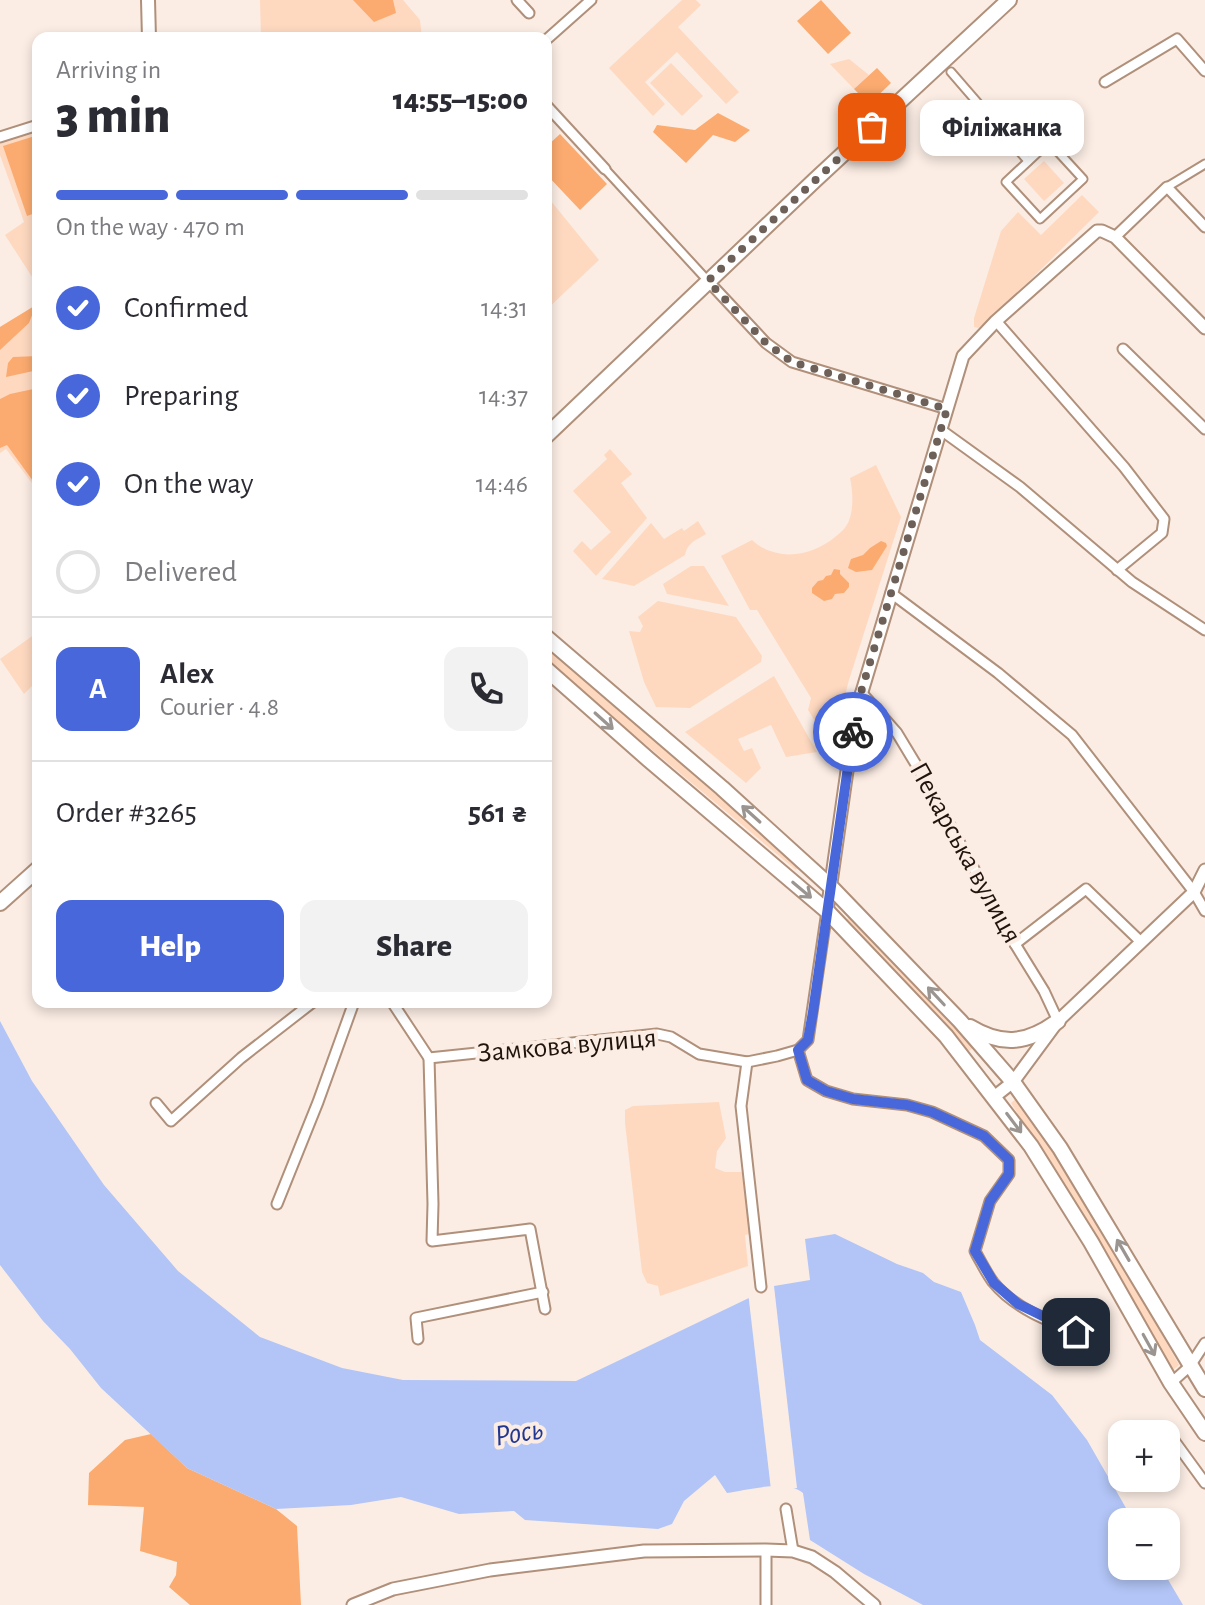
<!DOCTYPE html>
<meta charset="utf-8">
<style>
:root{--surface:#fff;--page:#f2f2f3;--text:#2b2b33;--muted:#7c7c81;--line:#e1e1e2;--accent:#4867db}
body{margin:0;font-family:"Alegreya Sans",sans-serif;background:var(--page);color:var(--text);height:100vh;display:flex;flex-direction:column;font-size:30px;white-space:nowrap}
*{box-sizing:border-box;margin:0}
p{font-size:26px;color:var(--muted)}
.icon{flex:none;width:44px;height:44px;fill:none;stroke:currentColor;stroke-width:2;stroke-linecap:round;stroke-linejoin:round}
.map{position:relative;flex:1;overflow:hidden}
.details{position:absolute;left:32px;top:32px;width:520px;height:976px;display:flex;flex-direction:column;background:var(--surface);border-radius:16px;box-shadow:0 4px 12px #0003}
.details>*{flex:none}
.controls{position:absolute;left:1108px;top:1420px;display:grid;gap:16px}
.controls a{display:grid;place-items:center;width:72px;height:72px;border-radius:16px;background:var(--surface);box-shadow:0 4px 12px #0003;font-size:40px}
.pin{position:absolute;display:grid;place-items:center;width:68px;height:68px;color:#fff;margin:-34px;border-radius:16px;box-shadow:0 4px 12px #0006}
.courier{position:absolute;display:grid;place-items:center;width:80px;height:80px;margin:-40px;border:6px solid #4867db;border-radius:50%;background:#fff;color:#222;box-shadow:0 2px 10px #0007}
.bubble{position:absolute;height:56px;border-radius:16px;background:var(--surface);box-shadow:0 4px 12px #0003;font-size:26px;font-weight:800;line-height:56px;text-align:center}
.headline em{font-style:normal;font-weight:800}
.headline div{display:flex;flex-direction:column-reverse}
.headline{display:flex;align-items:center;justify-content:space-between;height:136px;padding:0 24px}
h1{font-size:52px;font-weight:800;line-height:60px}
.bar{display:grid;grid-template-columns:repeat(4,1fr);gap:12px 8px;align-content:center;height:96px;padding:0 24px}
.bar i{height:10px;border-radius:6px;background:var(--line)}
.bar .active{background:var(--accent)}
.bar p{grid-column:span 4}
.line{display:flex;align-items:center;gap:20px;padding:0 24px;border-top:2px solid var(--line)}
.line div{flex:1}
.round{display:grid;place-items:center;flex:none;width:84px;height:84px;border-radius:16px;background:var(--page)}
ol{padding:0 24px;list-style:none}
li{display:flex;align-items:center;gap:24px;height:88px}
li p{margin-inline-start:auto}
li .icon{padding:8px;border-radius:50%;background:var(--accent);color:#fff;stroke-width:4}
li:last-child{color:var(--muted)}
li i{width:44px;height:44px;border:4px solid var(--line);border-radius:50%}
.button{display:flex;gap:16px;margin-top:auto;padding:16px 24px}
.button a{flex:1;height:92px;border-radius:16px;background:var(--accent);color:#fff;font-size:32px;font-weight:800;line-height:92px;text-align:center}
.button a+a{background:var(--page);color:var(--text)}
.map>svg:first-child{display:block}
.green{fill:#fed9c0}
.forest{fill:#fbab6f}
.water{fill:#b2c5f6}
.pier{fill:#fbede4}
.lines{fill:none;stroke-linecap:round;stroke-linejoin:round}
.pedestrian-casing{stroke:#b0907a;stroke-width:11}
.minor-casing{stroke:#b0907a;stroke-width:13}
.tertiary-casing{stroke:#b0907a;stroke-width:15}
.secondary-casing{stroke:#b0907a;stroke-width:16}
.primary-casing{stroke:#b0907a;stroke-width:18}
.pedestrian{stroke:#fff;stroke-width:7}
.minor{stroke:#fff;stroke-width:9}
.tertiary{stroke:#fff;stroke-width:11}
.secondary{stroke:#fff;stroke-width:12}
.primary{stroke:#fff;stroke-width:14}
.oneway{stroke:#9b9592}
.done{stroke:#6d6058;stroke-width:8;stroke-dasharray:0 14.4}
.route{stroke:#4867db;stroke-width:10}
.labels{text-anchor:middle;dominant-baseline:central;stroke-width:8;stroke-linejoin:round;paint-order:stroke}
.street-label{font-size:28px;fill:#20140c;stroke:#fbede4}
.water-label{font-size:30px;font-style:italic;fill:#223791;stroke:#fbede4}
</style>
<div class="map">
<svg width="1205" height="1605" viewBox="0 0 1205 1605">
<rect width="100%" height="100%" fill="#fbede4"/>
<g class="green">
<polygon points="260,0 403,0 420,20 422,38 261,38"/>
<polygon points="682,0 696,0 701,5 678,27 739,92 726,104 677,52 645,82 665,104 653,116 609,68"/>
<polygon points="849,59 869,75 854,89 830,64"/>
<polygon points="671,63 703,96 682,116 650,83"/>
<polygon points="38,132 38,286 5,235 24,222 0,155 0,144"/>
<polygon points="1044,161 1064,183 1044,201 1024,179"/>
<polygon points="546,195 599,260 546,310"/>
<polygon points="1082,195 1099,212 991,319 978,328 974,327 974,318 1001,231 1018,212 1041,235"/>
<polygon points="38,299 38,491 6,449 0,453 0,327 36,305"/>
<polygon points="610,449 632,474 621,483 647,518 596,576 573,551 582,541 591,550 611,532 573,491 607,459 604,455"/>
<path d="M876,465L901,517L849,680L844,699L836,744H830L808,710L811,698L757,610H750L721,556L752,540C776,562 811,557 835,537C840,533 845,529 848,523C854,509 853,493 850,478Z"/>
<path d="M698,521L706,534C696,540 687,543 685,555L634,586L602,579L651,523L664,539L682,528L684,531Z"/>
<polygon points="691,566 704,566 729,606 667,594 663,584"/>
<polygon points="658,601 736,617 762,656 761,662 690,708 656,707 644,682 629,631 640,632 643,626 638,617"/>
<polygon points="38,632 38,680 24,694 0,659"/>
<polygon points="546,647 799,866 796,870 627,729 546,658"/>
<polygon points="774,676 817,752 786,757 771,725 738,739 744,751 752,748 761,768 746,783 685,732"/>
<polygon points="849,915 975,1046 969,1051 950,1028 847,920"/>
<path d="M1017,1098C1077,1184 1128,1274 1179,1365L1172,1371L1095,1234L1011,1103Z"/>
<polygon points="719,1102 726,1138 717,1151 715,1168 725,1172 742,1172 750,1234 745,1235 748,1266 660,1296 658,1286 647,1283 642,1272 625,1123 625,1110 633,1106"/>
</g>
<g class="forest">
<polygon points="353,0 393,0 396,13 374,22"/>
<polygon points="821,0 851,33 828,54 797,21"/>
<polygon points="877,68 891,83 869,104 854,89"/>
<polygon points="718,113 750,130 735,142 713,135 686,163 653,132 657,125 695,130"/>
<polygon points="560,134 607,184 580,210 546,174 546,147"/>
<polygon points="38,135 38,212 27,216 3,146"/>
<polygon points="36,305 29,323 0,350 0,327"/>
<polygon points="38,356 38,370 6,377 8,363 13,357"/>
<polygon points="38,388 38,488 7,445 0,448 0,399 10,394"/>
<polygon points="881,541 886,543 887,546 872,570 856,572 848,568 851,559 863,555 870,548"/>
<polygon points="834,569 840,570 840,574 849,583 849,587 844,593 835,594 832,599 824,601 812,593 812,588 818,581 823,580 826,576 831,575"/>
<polygon points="151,1434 187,1468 276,1509 297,1526 301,1605 190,1605 169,1587 176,1575 177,1562 140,1551 144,1507 88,1505 89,1473 125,1440"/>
</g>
<path class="water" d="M0,1021L32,1081L104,1185L178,1271L260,1337L342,1368L403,1380L576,1381L774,1286L810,1280L805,1239L835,1234L897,1264L923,1273L934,1282L961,1292L975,1325L980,1340L1052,1395L1087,1440L1134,1522H1122V1566H1160L1183,1605H923L864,1574L810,1540L803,1493C787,1479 747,1490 727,1493L715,1475L684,1501L672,1524L658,1529L525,1520L514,1511L459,1514L401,1497L351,1505L276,1509L187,1468L101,1388L70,1349L43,1321L0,1265Z"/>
<polygon class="pier" points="774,1286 797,1488 771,1490 748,1292 760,1287"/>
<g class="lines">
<g class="pedestrian-casing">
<g id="pedestrian">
<polyline points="951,72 1028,161"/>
<polygon points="1049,142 1083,179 1040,219 1006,182"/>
<polyline points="605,169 708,281"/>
<polyline points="1167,187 1205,164"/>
</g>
</g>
<g class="minor-casing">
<g id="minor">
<polyline points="517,0 529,13"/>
<polyline points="546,40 591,0"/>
<polyline points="1105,82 1177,39 1205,71"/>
<polyline points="546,105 605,169"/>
<polyline points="0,137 38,125"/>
<polyline points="1115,237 1167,187 1205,227"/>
<polyline points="708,281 766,343 792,362 947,409"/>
<polyline points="996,321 1124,467 1164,519 1162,533 1117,570"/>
<polyline points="1123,349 1205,429"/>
<polyline points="941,430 1020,487 1132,582 1205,630"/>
<polyline points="891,593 998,673 1072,735 1194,892 1205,911"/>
<polyline points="861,692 897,733 926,781 1015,944 1044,991 1058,1021"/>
<polyline points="1015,944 1086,889 1141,942"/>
<polyline points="392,1002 429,1058 657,1034 671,1037 699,1054 747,1062 777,1056 798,1050 808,1040 827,911"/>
<path d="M798,1050L807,1080L826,1091L853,1099L907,1105L932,1112L984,1136L1009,1160V1174L990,1201L975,1251L977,1255C982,1264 987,1274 993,1282C1018,1313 1062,1326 1097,1340"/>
<polyline points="429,1058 433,1204 432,1241 530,1229 545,1309"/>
<polyline points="747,1062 741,1106 761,1287"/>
<polyline points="156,1103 171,1121 241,1058 313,1002"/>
<polyline points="277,1204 318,1102 354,1002"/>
<polyline points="418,1339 416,1318 543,1292"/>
<polyline points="1171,1383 1190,1366 1205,1343"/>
<polyline points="1165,1428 1205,1483"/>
<polyline points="786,1509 793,1551"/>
<polyline points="766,1550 766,1605"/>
</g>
</g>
<g class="tertiary-casing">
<g id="tertiary">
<polyline points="827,911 855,715 963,356 996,321 1097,231 1102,231 1115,237 1205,328"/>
<polyline points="994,1097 1013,1082 1058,1021 1194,892 1205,870"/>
<polyline points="353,1605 393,1589 490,1570 644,1551 766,1550 793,1551 812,1557 835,1572 874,1605"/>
</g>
</g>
<g class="secondary-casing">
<polyline id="secondary" points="148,0 149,38"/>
</g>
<g class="primary-casing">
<g id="primary">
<polyline points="546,436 815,180 1009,0"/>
<polyline points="546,637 722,788 831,887 960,1021 1013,1082 1060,1148 1205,1389"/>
<polyline points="546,669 648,759 827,911 946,1036 1031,1146 1091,1242 1171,1383 1205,1433"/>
<polyline points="0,903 38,869"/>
<path d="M970,1027C1003,1047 1028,1043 1058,1021"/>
</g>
</g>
<use href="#pedestrian" class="pedestrian"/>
<use href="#minor" class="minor"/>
<use href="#tertiary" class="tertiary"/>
<use href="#secondary" class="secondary"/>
<use href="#primary" class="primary"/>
</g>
<defs><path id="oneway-shaft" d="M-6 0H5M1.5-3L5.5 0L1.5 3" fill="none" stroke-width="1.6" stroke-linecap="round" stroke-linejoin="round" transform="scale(2)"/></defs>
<g class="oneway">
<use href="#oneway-shaft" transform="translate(604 721) rotate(42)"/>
<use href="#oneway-shaft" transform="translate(751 814) rotate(-138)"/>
<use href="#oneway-shaft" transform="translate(802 890) rotate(40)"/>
<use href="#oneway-shaft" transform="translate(936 996) rotate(-133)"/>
<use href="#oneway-shaft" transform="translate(1014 1123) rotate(53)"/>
<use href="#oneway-shaft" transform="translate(1123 1250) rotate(-120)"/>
<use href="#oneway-shaft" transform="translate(1149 1345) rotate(61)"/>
</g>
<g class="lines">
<polyline class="done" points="853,732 861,692 947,409 792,362 766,343 708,281 872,127"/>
<polyline class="route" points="853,732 813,1012 808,1040 798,1050 807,1080 826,1091 853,1099 907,1105 932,1112 984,1136 1009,1160 1009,1174 990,1201 975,1251 994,1283 1018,1304 1076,1332"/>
</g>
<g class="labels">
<g class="street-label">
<text transform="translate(965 853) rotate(61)">Пекарська вулиця</text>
<text transform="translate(567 1046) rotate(-5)">Замкова вулиця</text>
</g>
<g class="water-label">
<text transform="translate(519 1433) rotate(-9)">Рось</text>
</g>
</g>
</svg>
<div class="controls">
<a>+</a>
<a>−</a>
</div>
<div class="pin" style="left:872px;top:127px;background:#ea580c"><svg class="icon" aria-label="bag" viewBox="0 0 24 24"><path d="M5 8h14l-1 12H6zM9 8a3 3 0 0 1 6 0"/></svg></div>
<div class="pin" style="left:1076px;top:1332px;background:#1f2937"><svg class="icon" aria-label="home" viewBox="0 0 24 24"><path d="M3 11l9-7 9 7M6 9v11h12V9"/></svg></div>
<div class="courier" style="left:853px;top:732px"><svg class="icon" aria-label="bike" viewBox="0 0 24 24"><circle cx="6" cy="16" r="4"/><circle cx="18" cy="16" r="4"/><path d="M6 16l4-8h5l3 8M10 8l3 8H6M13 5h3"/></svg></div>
<div class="bubble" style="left:920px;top:100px;width:164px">Філіжанка</div>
<section class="details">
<div class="headline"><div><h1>3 min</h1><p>Arriving in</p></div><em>14:55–15:00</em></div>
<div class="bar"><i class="active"></i><i class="active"></i><i class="active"></i><i></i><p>On the way · 470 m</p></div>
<ol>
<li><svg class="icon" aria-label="check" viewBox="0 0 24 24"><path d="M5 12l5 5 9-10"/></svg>Confirmed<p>14:31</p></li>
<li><svg class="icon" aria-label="check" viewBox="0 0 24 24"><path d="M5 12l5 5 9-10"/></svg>Preparing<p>14:37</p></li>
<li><svg class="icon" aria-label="check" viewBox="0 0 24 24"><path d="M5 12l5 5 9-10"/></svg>On the way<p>14:46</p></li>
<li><i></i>Delivered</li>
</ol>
<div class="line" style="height:144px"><b class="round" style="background:var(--accent);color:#fff">A</b><div><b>Alex</b><p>Courier · 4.8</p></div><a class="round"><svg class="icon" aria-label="phone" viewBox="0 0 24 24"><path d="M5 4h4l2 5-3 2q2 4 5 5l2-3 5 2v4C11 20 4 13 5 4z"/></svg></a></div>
<div class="line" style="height:104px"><div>Order #3265</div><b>561 ₴</b></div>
<div class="button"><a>Help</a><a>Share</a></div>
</section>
</div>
